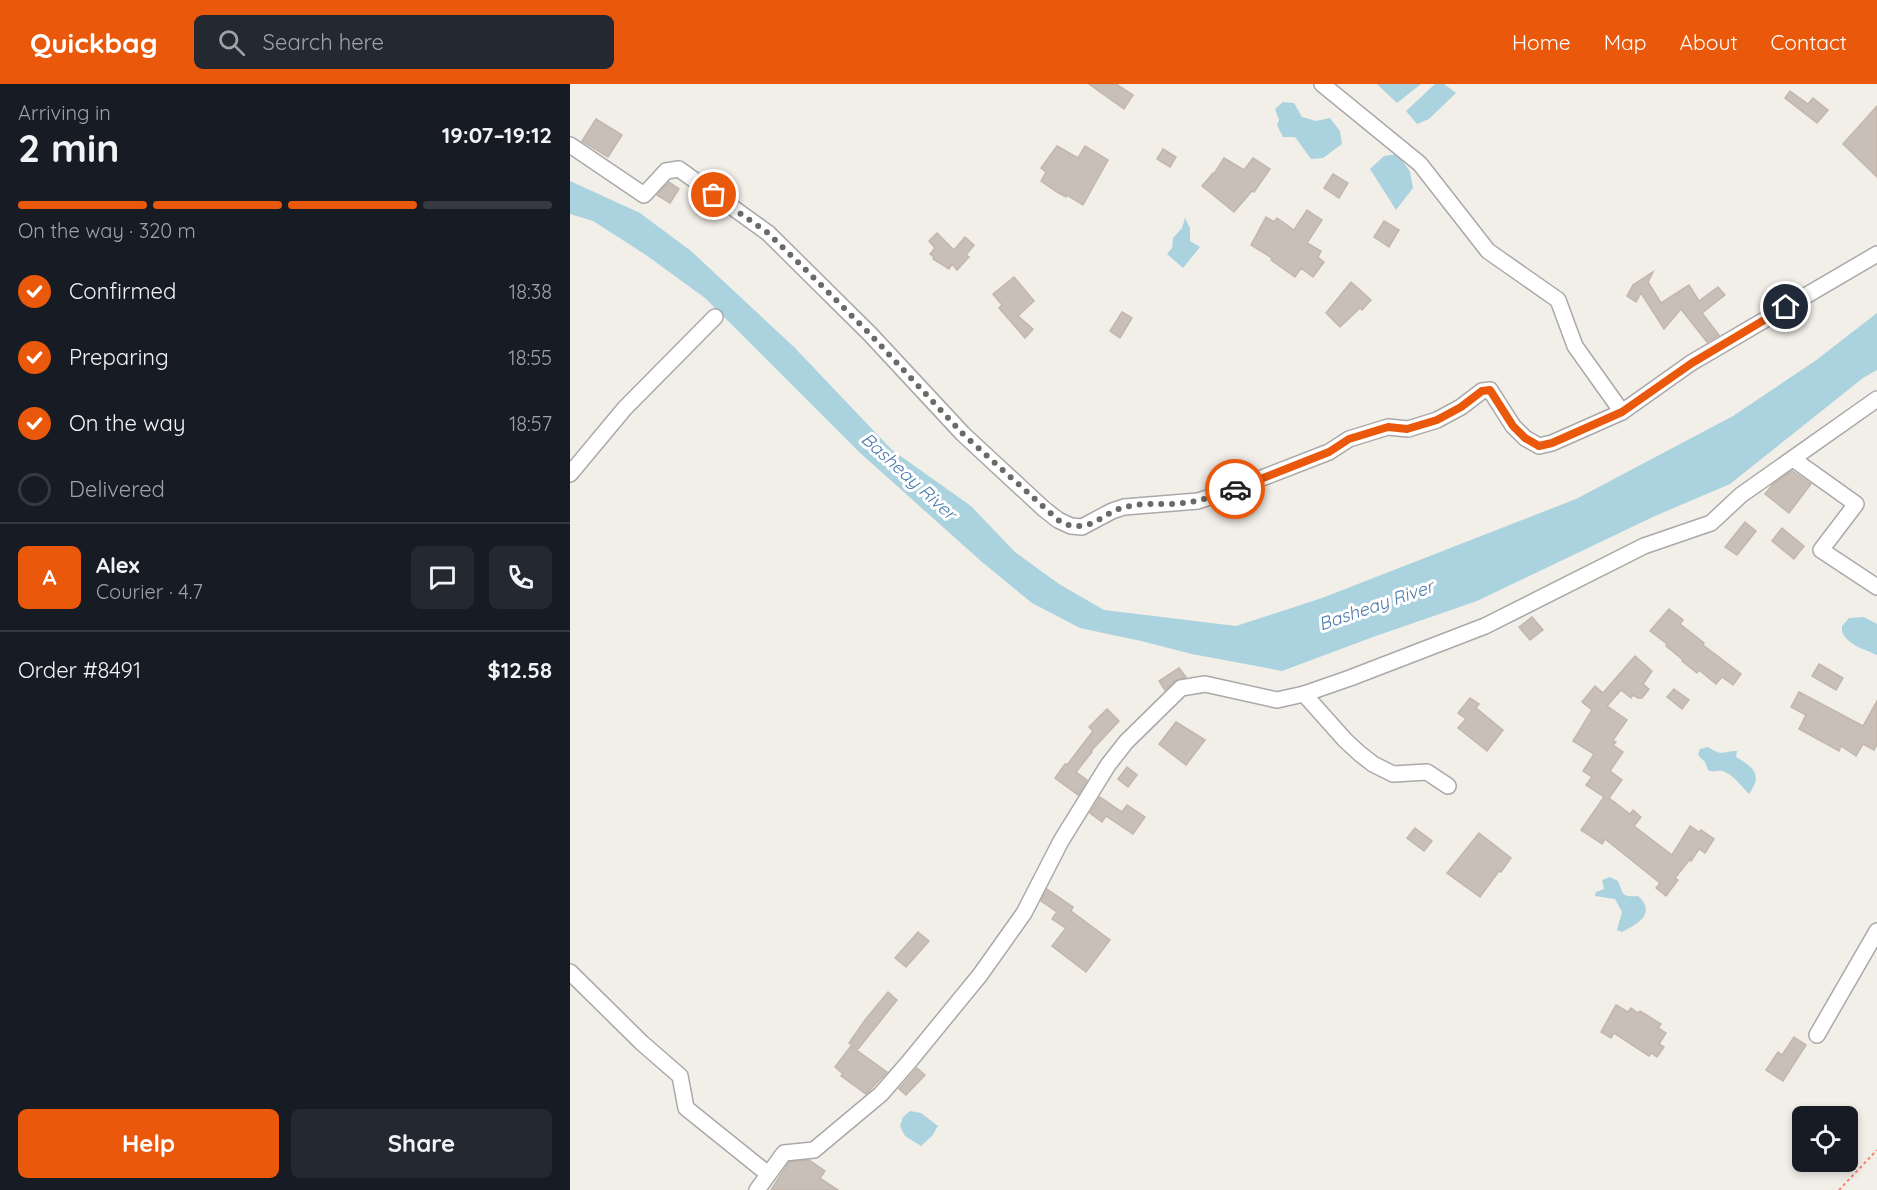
<!DOCTYPE html>
<meta charset="utf-8">
<style>
:root{--surface:#171b24;--page:#242831;--text:#f1f3f6;--muted:#9ea1a6;--line:#363941;--accent:#ea580c}
body{margin:0;font-family:Quicksand,sans-serif;background:var(--page);color:var(--text);height:100vh;display:flex;flex-direction:column;font-size:22px;white-space:nowrap}
*{box-sizing:border-box;margin:0}
p{font-size:20px;color:var(--muted)}
.icon{flex:none;width:33px;height:33px;fill:none;stroke:currentColor;stroke-width:2;stroke-linecap:round;stroke-linejoin:round}
.map{position:relative;flex:1;overflow:hidden}
.details{display:flex;flex-direction:column;background:var(--surface);width:570px}
.details>*{flex:none}
.fabs{position:absolute;left:1222px;top:1022px;display:grid;gap:12px}
.fabs a{display:grid;place-items:center;width:66px;height:66px;border-radius:9px;background:var(--surface);box-shadow:0 3px 9px #0003;font-size:30px}
.pin{position:absolute;display:grid;place-items:center;width:51px;height:51px;color:#fff;margin:-26px;border:3px solid #fff;border-radius:50%;box-shadow:0 2px 6px #0007}
.courier{position:absolute;display:grid;place-items:center;width:60px;height:60px;margin:-30px;border:4px solid #ea580c;border-radius:50%;background:#fff;color:#222;box-shadow:0 2px 8px #0007}
.summary em{font-style:normal;font-weight:700}
.summary div{display:flex;flex-direction:column-reverse}
.summary{display:flex;align-items:center;justify-content:space-between;height:102px;padding:0 18px}
h1{font-size:39px;font-weight:700;line-height:45px}
.bar{display:grid;grid-template-columns:repeat(4,1fr);gap:9px 6px;align-content:center;height:72px;padding:0 18px}
.bar i{height:8px;border-radius:4px;background:var(--line)}
.bar .current{background:var(--accent)}
.bar p{grid-column:span 4}
.line{display:flex;align-items:center;gap:15px;padding:0 18px;border-top:2px solid var(--line)}
.line div{flex:1}
.round{display:grid;place-items:center;flex:none;width:63px;height:63px;border-radius:9px;background:var(--page)}
ol{padding:0 18px;list-style:none}
li{display:flex;align-items:center;gap:18px;height:66px}
li p{margin-inline-start:auto}
li .icon{padding:6px;border-radius:50%;background:var(--accent);color:#fff;stroke-width:4}
li:last-child{color:var(--muted)}
li i{width:33px;height:33px;border:3px solid var(--line);border-radius:50%}
.cta{display:flex;gap:12px;margin-top:auto;padding:12px 18px}
.cta a{flex:1;height:69px;border-radius:9px;background:var(--accent);color:#fff;font-size:24px;font-weight:700;line-height:69px;text-align:center}
.cta a+a{background:var(--page);color:var(--text)}
header{display:flex;align-items:center;gap:36px;box-sizing:border-box;height:84px;padding:0 30px;background:var(--accent);color:#fff}
header strong{font-size:28px}
nav{display:flex;gap:33px;margin-inline-start:auto;font-size:21px}
.search{width:420px;height:54px;background:var(--page);display:flex;align-items:center;gap:15px;box-sizing:border-box;padding:0 21px;border-radius:9px;color:var(--muted);font-size:22px}
main{display:flex;flex:1;min-height:0}
.map>svg:first-child{display:block}
.water{fill:#aad3df}
.building{fill:#c7bfb8;stroke:#c4b6ab;stroke-width:1.5}
.lines{fill:none;stroke-linecap:round;stroke-linejoin:round}
.street-casing{stroke:#a9a9a9;stroke-width:18}
.path{stroke:#fa8072;stroke-width:2;stroke-dasharray:3 3;stroke-linecap:butt}
.street{stroke:#fff;stroke-width:15}
.done{stroke:#6b6a68;stroke-width:6;stroke-dasharray:0 10.8}
.route{stroke:#ea580c;stroke-width:8}
.labels{text-anchor:middle;dominant-baseline:central;stroke-width:6;stroke-linejoin:round;paint-order:stroke}
.water-label{font-size:18px;font-style:italic;fill:#4a7aab;stroke:#fff}
</style>
<header>
<strong>Quickbag</strong>
<div class="search"><svg class="icon" aria-label="search" viewBox="0 0 24 24"><circle cx="10" cy="10" r="6"/><path d="M15 15l6 6"/></svg>Search here</div>
<nav><a>Home</a><a>Map</a><a>About</a><a>Contact</a></nav>
</header>
<main>
<section class="details">
<div class="summary"><div><h1>2 min</h1><p>Arriving in</p></div><em>19:07–19:12</em></div>
<div class="bar"><i class="current"></i><i class="current"></i><i class="current"></i><i></i><p>On the way · 320 m</p></div>
<ol>
<li><svg class="icon" aria-label="check" viewBox="0 0 24 24"><path d="M5 12l5 5 9-10"/></svg>Confirmed<p>18:38</p></li>
<li><svg class="icon" aria-label="check" viewBox="0 0 24 24"><path d="M5 12l5 5 9-10"/></svg>Preparing<p>18:55</p></li>
<li><svg class="icon" aria-label="check" viewBox="0 0 24 24"><path d="M5 12l5 5 9-10"/></svg>On the way<p>18:57</p></li>
<li><i></i>Delivered</li>
</ol>
<div class="line" style="height:108px"><b class="round" style="background:var(--accent);color:#fff">A</b><div><b>Alex</b><p>Courier · 4.7</p></div><a class="round"><svg class="icon" aria-label="chat" viewBox="0 0 24 24"><path d="M4 5h16v11H9l-5 4z"/></svg></a><a class="round"><svg class="icon" aria-label="phone" viewBox="0 0 24 24"><path d="M5 4h4l2 5-3 2q2 4 5 5l2-3 5 2v4C11 20 4 13 5 4z"/></svg></a></div>
<div class="line" style="height:78px"><div>Order #8491</div><b>$12.58</b></div>
<div class="cta"><a>Help</a><a>Share</a></div>
</section>
<div class="map">
<svg width="1307" height="1106" viewBox="0 0 1307 1106">
<rect width="100%" height="100%" fill="#f2efe9"/>
<g class="water">
<polygon points="807,0 851,0 827,19"/>
<polygon points="865,0 874,0 886,9 859,35 847,40 836,27"/>
<polygon points="713,18 724,19 732,33 746,37 760,34 770,47 772,60 753,74 741,75 725,53 713,53 707,41 709,36 705,25"/>
<polygon points="828,70 840,88 843,104 826,126 800,85 814,72"/>
<polygon points="0,97 70,129 121,167 224,263 322,366 401,422 445,468 489,500 534,526 666,542 752,514 1006,415 1163,332 1245,277 1307,229 1307,286 1293,294 1160,400 1085,432 907,517 803,553 712,587 622,570 571,557 510,544 462,519 412,478 289,368 135,214 76,171 23,137 0,130"/>
<polygon points="615,134 620,144 620,157 630,163 613,184 597,170 602,164 603,154 612,144"/>
<path d="M1294,533L1307,540V571C1294,565 1279,562 1272,548V542L1279,534Z"/>
<path d="M1138,663C1152,673 1153,667 1167,667L1166,673C1184,684 1193,690 1179,710C1172,703 1162,689 1152,687C1147,686 1144,689 1138,686L1135,678L1128,671L1130,665Z"/>
<path d="M1040,793L1048,797C1054,811 1051,813 1068,812C1087,829 1068,840 1052,848L1047,846L1052,828L1045,815L1025,812L1026,808L1034,805L1032,796Z"/>
<polygon points="340,1027 351,1029 368,1042 362,1052 351,1062 335,1052 330,1042 333,1033"/>
</g>
<g class="building">
<polygon points="519,0 546,0 563,11 554,25"/>
<polygon points="1220,7 1238,20 1243,14 1258,26 1247,39 1215,14"/>
<polygon points="1307,22 1307,93 1273,60"/>
<polygon points="26,35 52,51 38,73 12,57"/>
<polygon points="487,62 508,74 515,62 538,76 513,121 497,111 496,113 487,108 471,97 476,88 471,84"/>
<polygon points="593,65 606,73 600,83 587,75"/>
<polygon points="654,74 674,86 683,74 700,85 684,108 682,107 664,128 632,102 643,89 644,90"/>
<polygon points="763,90 778,99 769,114 754,104"/>
<polygon points="99,98 109,105 100,119 87,111"/>
<polygon points="737,126 752,136 737,159 751,167 748,173 754,178 743,193 731,184 725,193 701,176 702,174 681,161 696,133 704,138 707,134 724,146"/>
<polygon points="814,137 829,146 819,163 804,153"/>
<polygon points="367,149 384,166 395,153 404,161 396,171 399,173 387,186 382,180 379,185 363,175 364,173 360,170 365,164 359,157"/>
<polygon points="1083,188 1078,198 1091,219 1119,201 1129,217 1148,203 1155,211 1132,229 1149,251 1137,258 1111,225 1094,245 1071,209 1066,218 1057,212 1063,201"/>
<polygon points="444,193 464,217 448,232 463,245 455,254 429,224 432,221 423,210"/>
<polygon points="781,198 801,216 792,226 790,224 770,243 756,229"/>
<polygon points="552,228 562,234 550,254 540,247"/>
<polygon points="1222,387 1241,400 1219,429 1195,410 1203,400"/>
<polygon points="1175,438 1186,447 1167,471 1155,463"/>
<polygon points="1212,444 1234,462 1224,475 1202,457"/>
<polygon points="1099,525 1113,536 1110,540 1134,559 1133,561 1171,590 1163,601 1152,593 1146,600 1129,586 1127,589 1112,577 1113,576 1101,566 1096,562 1097,560 1080,547"/>
<polygon points="962,533 973,546 960,556 949,543"/>
<polygon points="1065,572 1082,587 1073,600 1079,605 1072,614 1068,614 1063,611 1061,614 1051,606 1037,622 1057,636 1043,656 1046,658 1043,661 1053,668 1040,687 1052,696 1039,714 1060,730 1063,726 1071,733 1064,742 1102,771 1120,742 1129,748 1131,746 1144,755 1135,769 1129,765 1121,777 1120,775 1105,794 1108,796 1096,812 1086,804 1090,799 1035,755 1032,760 1011,746 1034,713 1016,701 1022,693 1013,687 1024,670 1003,657 1022,626 1012,618 1025,602 1033,609"/>
<polygon points="1249,580 1273,594 1266,606 1242,592"/>
<polygon points="609,584 616,593 605,597 595,606 589,597"/>
<polygon points="1104,605 1119,616 1112,625 1097,613"/>
<polygon points="1229,608 1293,642 1307,617 1307,660 1304,666 1293,660 1286,672 1271,662 1269,667 1229,645 1236,631 1221,623"/>
<polygon points="900,614 909,620 906,624 933,646 917,667 888,644 896,635 888,629"/>
<polygon points="537,625 549,637 521,667 522,668 506,688 517,696 508,711 485,694 495,680 497,681 523,647 519,643"/>
<polygon points="606,638 635,656 616,681 589,660"/>
<polygon points="557,683 567,691 558,703 548,695"/>
<polygon points="530,713 552,728 557,721 575,733 563,750 536,732 532,738 520,729"/>
<polygon points="845,744 862,757 854,767 837,754"/>
<polygon points="909,749 941,774 931,788 929,787 910,813 877,789"/>
<polygon points="477,805 503,823 501,827 540,856 516,888 482,862 496,844 482,835 487,828 471,817"/>
<polygon points="348,848 359,857 336,883 325,874"/>
<polygon points="318,908 327,916 288,965 279,959 295,936"/>
<polygon points="1046,921 1058,928 1061,924 1068,929 1070,927 1091,940 1088,944 1096,949 1089,960 1094,963 1087,973 1081,969 1079,972 1044,949 1041,954 1031,948"/>
<polygon points="1224,953 1236,961 1213,997 1196,986 1208,968 1212,971"/>
<polygon points="281,962 317,988 296,1010 271,992 273,990 265,983"/>
<polygon points="347,984 355,991 336,1011 329,1005"/>
<polygon points="239,1076 255,1087 250,1094 268,1106 201,1106 219,1078"/>
</g>
<g class="lines">
<g class="street-casing">
<g id="street">
<polyline points="752,0 850,80 918,167 988,216 1005,262 1052,328"/>
<polyline points="0,61 74,111 96,87 109,85 198,149 300,250 393,350 474,425 488,436 501,442 512,443 542,427 554,423 628,417 661,406 759,368 779,355 818,343 838,345 867,336 891,323 912,307 920,306 943,342 955,354 969,362 982,359 1052,328 1121,279 1307,170"/>
<polyline points="1223,375 1286,420 1251,466 1307,503"/>
<polyline points="0,390 55,324 145,233"/>
<polyline points="734,610 775,656 789,669 803,680 823,690 857,688 878,702"/>
<polyline points="0,888 72,959 110,992 116,1024 198,1090"/>
<polyline points="1247,951 1307,847"/>
<polyline points="187,1106 214,1069 244,1066 311,1010 338,979 410,891 454,829 491,757 538,681 556,658 611,604 635,600 707,616 734,610 780,594 915,542 1074,462 1141,439 1171,411 1307,315"/>
</g>
</g>
<polyline class="path" points="1269,1106 1307,1066"/>
<use href="#street" class="street"/>
</g>
<g class="lines">
<path class="done" d="M144,111L198,149L239,189L300,250L393,350L488,436C495,440 501,443 510,442C525,442 537,428 552,424C568,419 585,420 602,420C624,419 644,413 665,405"/>
<polyline class="route" points="665,405 759,368 779,355 818,343 837,345 867,336 891,323 912,307 920,306 943,342 955,354 969,362 982,359 1052,328 1122,279 1216,223"/>
</g>
<g class="labels">
<g class="water-label">
<text transform="translate(339 392) rotate(42)">Basheay River</text>
<text transform="translate(806 521) rotate(-19)">Basheay River</text>
</g>
</g>
</svg>
<div class="fabs">
<a><svg class="icon" aria-label="locate" viewBox="0 0 24 24"><circle cx="12" cy="12" r="6"/><path d="M12 2v4M12 18v4M2 12h4M18 12h4"/></svg></a>
</div>
<div class="pin" style="left:144px;top:111px;background:#ea580c"><svg class="icon" aria-label="bag" viewBox="0 0 24 24"><path d="M5 8h14l-1 12H6zM9 8a3 3 0 0 1 6 0"/></svg></div>
<div class="pin" style="left:1216px;top:223px;background:#1f2937"><svg class="icon" aria-label="home" viewBox="0 0 24 24"><path d="M3 11l9-7 9 7M6 9v11h12V9"/></svg></div>
<div class="courier" style="left:665px;top:405px"><svg class="icon" aria-label="car" viewBox="0 0 24 24"><path d="M5 17H2v-5l4-1 3-4h7l3 4 3 1v5h-3M9 17h6M6 11h13"/><circle cx="7" cy="17" r="2"/><circle cx="17" cy="17" r="2"/></svg></div>
</div>
</main>
